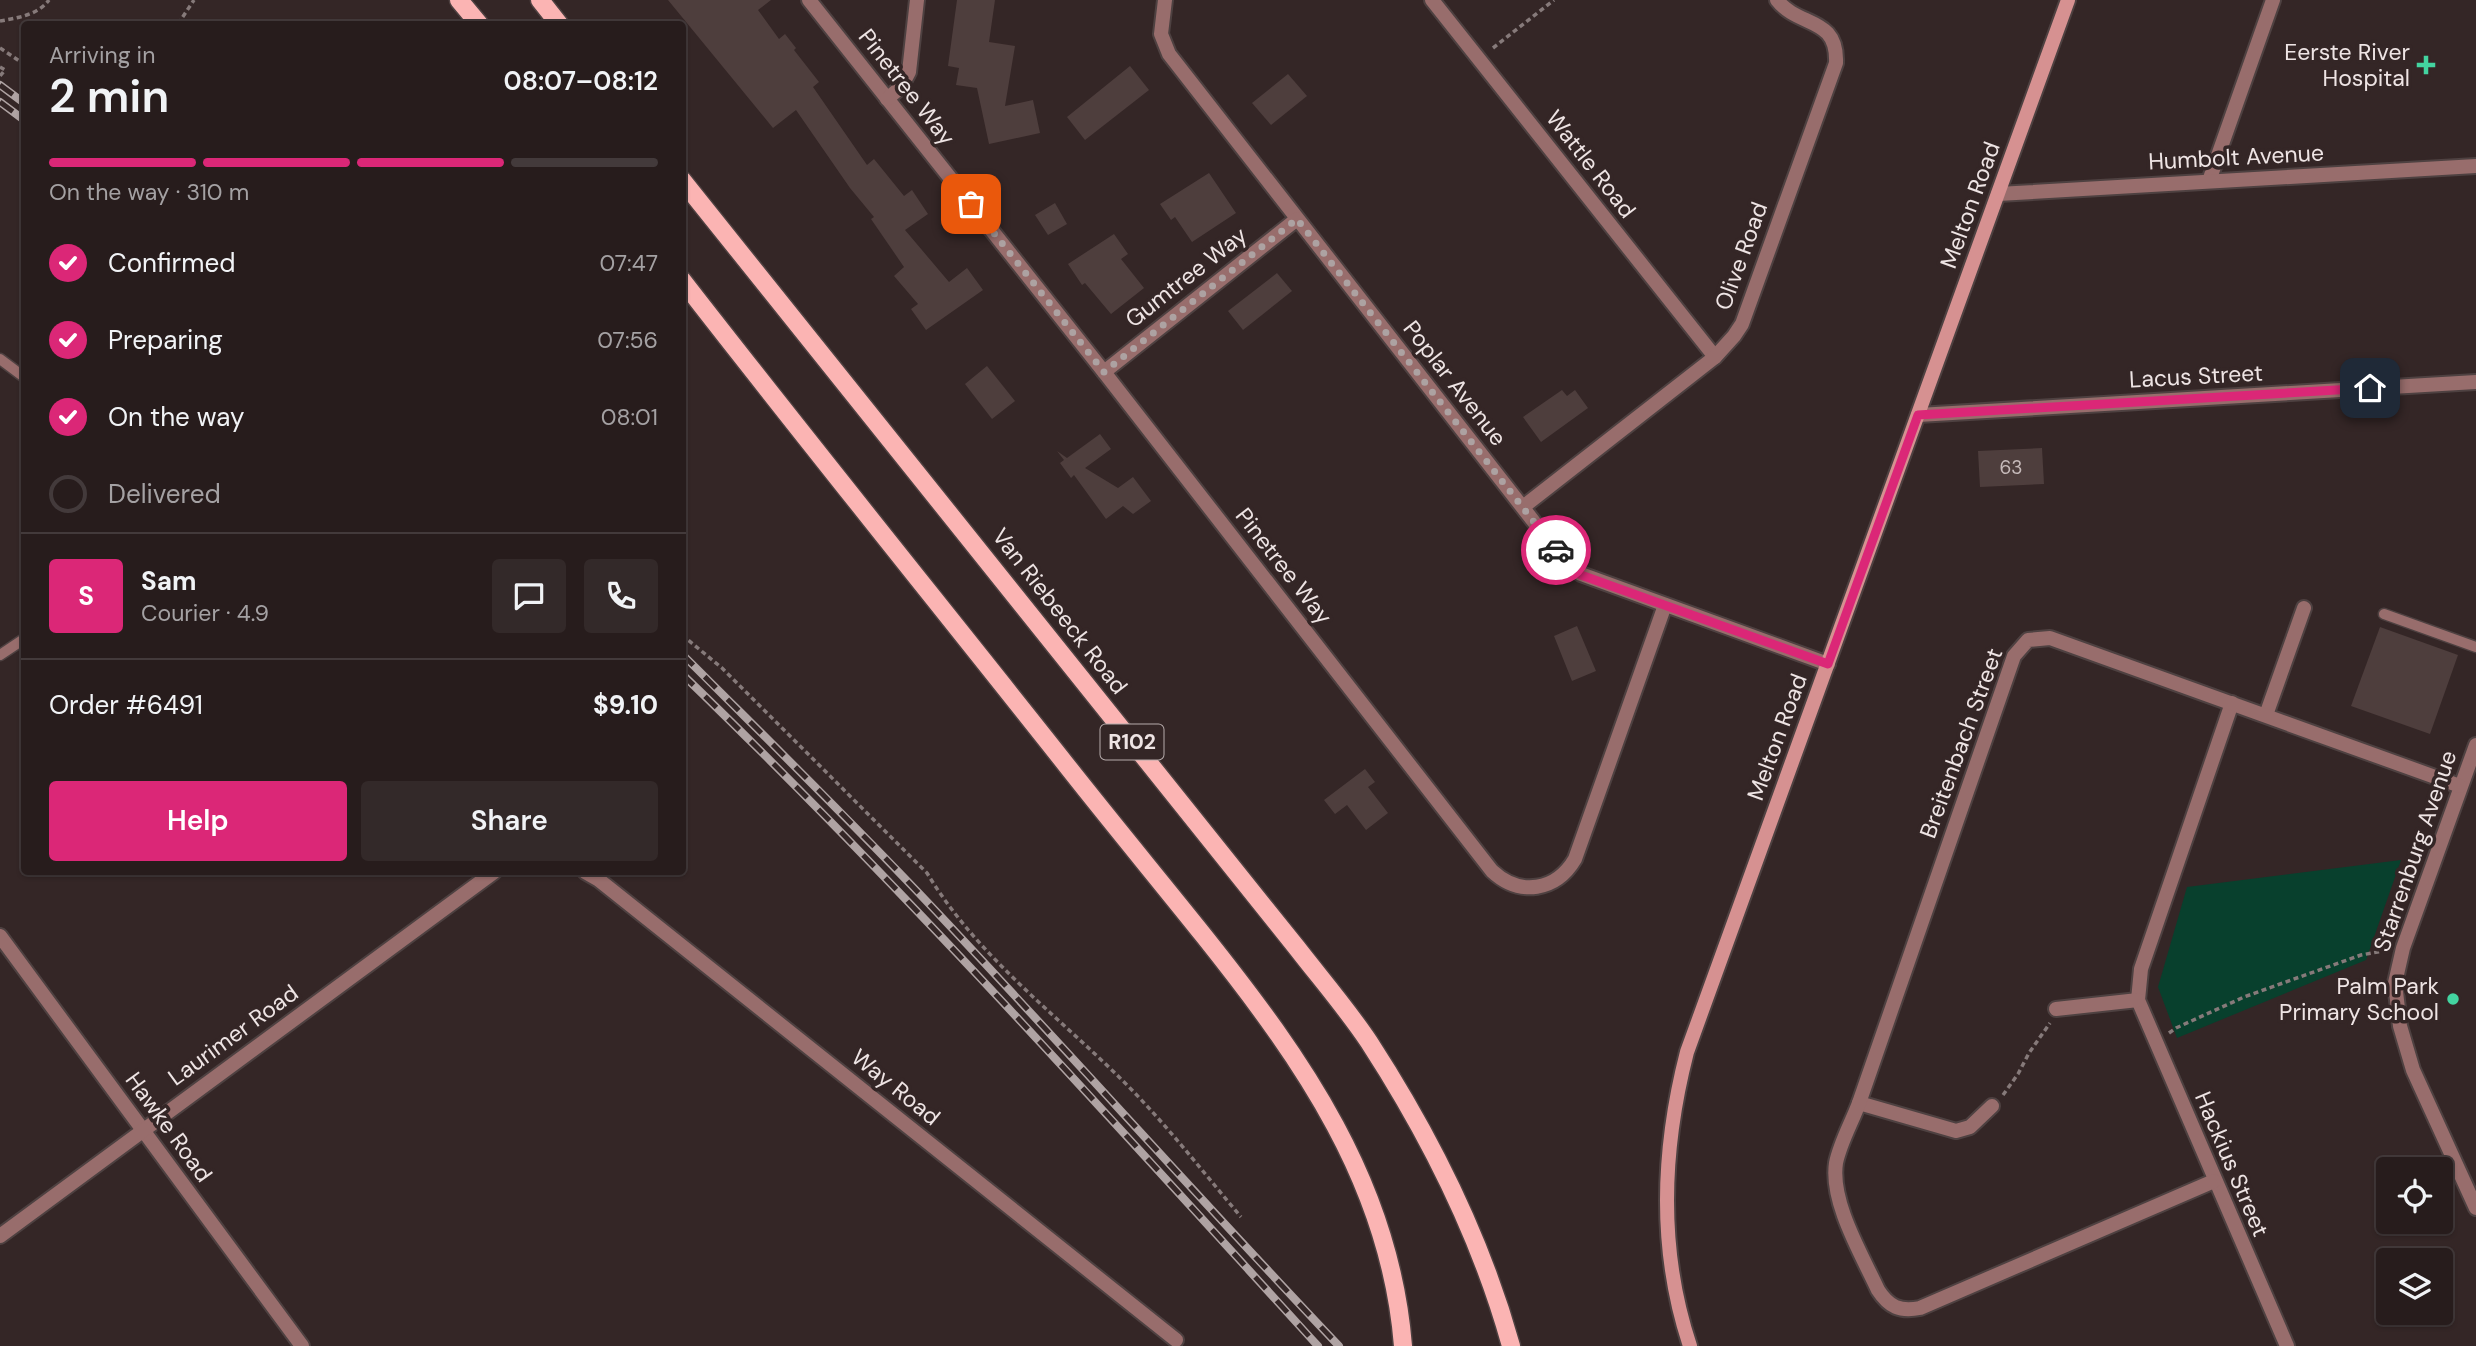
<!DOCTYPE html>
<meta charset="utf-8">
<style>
:root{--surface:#271c1c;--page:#332929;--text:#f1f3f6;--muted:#a4a1a3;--line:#433a3b;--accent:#db2777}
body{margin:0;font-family:"DM Sans",sans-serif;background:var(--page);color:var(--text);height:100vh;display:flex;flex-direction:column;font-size:26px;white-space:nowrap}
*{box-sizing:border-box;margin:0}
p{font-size:23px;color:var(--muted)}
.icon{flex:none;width:38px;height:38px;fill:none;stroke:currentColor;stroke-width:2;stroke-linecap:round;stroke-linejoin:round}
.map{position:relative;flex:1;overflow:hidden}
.side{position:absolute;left:21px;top:21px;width:665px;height:854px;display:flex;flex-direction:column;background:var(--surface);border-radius:7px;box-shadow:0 2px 5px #0004,0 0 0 2px var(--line)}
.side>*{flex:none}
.buttons{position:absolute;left:2376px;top:1157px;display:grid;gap:14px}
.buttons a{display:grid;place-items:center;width:77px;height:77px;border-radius:7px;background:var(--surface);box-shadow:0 2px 5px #0004,0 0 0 2px var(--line);font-size:35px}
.pin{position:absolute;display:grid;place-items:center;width:60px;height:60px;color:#fff;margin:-30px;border-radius:14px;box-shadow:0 4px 10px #0006}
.courier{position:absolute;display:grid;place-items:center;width:70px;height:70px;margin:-35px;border:5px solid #db2777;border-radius:50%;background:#fff;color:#222;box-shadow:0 2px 9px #0007}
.summary em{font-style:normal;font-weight:600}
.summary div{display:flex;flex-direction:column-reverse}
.summary{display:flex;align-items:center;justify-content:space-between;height:119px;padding:0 28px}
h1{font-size:46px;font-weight:600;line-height:52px}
.bar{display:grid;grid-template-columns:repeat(4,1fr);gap:10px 7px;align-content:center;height:84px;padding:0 28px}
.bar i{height:9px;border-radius:5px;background:var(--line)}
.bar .active{background:var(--accent)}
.bar p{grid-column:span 4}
.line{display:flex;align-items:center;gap:18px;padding:0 28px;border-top:2px solid var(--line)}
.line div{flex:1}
.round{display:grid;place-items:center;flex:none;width:74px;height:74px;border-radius:7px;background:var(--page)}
ol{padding:0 28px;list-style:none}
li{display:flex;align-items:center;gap:21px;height:77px}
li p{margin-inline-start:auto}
li .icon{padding:7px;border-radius:50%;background:var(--accent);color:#fff;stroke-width:4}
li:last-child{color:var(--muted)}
li i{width:38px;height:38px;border:4px solid var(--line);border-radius:50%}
.button{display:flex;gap:14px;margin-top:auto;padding:14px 28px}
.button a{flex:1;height:80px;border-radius:7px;background:var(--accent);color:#fff;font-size:28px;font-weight:600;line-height:80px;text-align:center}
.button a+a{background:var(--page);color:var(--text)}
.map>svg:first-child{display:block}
.green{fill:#08402d}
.building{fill:#4e3e3d}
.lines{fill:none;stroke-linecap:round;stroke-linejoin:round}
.lane-casing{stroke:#4e4141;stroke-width:13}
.street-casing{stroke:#4e4141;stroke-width:18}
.secondary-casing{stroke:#4e4141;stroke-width:18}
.primary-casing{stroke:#4e4141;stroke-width:21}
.path{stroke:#867a7a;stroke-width:3.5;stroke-dasharray:5 3.5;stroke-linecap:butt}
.lane{stroke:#986d6c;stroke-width:10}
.street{stroke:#986d6c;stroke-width:14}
.secondary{stroke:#d69191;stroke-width:14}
.primary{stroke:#fbb4b3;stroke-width:18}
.rail-casing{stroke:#afa3a3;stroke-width:8}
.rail{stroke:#342626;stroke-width:5;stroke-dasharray:16;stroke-linecap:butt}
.done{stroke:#ada2a2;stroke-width:7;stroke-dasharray:0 12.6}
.route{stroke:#db2777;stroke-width:9}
.poi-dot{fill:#43d4a0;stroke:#342626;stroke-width:2.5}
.labels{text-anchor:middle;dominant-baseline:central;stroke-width:7;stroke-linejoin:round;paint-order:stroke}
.number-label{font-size:19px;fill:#c6baba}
.shield{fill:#342626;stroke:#b6abab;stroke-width:2}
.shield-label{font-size:21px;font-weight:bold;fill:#eee4e4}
.poi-label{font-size:23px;fill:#eee4e4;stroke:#342626;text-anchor:end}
.street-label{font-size:23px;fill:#eee4e4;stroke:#342626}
</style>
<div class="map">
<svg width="2476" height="1346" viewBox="0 0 2476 1346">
<rect width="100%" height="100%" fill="#342626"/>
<polygon class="green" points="2401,860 2366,960 2177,1038 2158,987 2187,887"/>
<g class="building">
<polygon points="668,0 771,0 758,10 779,39 785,34 796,48 794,50 819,82 813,87 867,165 874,159 904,196 912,190 928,214 905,230 949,282 967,268 983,290 926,330 911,309 918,304 894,276 904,267 871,219 874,217 850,188 796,110 773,128"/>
<polygon points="957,0 995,0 989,42 1015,46 1005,106 1033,100 1040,133 989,144 977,88 956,85 959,68 948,66"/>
<polygon points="1130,66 1149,90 1085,140 1067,117"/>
<polygon points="1288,74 1307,96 1271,125 1252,103"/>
<polygon points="1209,173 1236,213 1192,242 1175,217 1171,220 1160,204"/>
<polygon points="1055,203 1067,224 1048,235 1035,215"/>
<polygon points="1114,234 1128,254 1121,259 1144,288 1111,314 1085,283 1082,285 1068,264"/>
<polygon points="1277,273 1292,291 1243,330 1228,311"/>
<polygon points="987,366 1015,401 992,419 965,384"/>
<polygon points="1562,390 1567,396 1575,390 1588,408 1541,442 1523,417"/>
<polygon points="1100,434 1111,449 1085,468 1118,488 1133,477 1151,501 1133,514 1123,506 1106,519 1074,475 1071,478 1060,463 1064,460 1057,451 1067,458"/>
<polygon points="2042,448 2044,484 1980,487 1978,451"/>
<polygon points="1577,626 1596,671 1572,681 1554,636"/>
<polygon points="2380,627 2458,655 2430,734 2351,706"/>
<polygon points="1365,769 1375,782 1368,787 1388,813 1366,830 1347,805 1335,814 1324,800"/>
</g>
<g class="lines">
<g class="lane-casing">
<g id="lane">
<polyline points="0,359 24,377"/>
<polyline points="2384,614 2476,647"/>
<polyline points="0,655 24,639"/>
</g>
</g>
<g class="street-casing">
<g id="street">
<path d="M809,0L1104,372L1492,871C1520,897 1556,891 1575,859L1665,605"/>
<polyline points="1165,0 1161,34 1169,54 1566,563 1581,574 1828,664"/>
<polyline points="1432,0 1715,357"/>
<polyline points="887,99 901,87 909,72 917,0"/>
<polyline points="2209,181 2273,0"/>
<polyline points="1998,194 2476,166"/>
<polyline points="1104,372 1297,219"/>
<polyline points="1918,415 2476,382"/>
<path d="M1523,507L1715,357L1734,336L1742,324L1836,63C1838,16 1799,28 1777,0"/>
<polyline points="2232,703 2141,969 2138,1000 2287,1346"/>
<polyline points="2266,715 2304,608"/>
<polyline points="2476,745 2403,948 2395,983 2400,1026 2413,1070 2476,1208"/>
<polyline points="585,872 599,880 1176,1340"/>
<polyline points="0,936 302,1346"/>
<polyline points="2056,1009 2138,1000"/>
<polyline points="1859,1103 1956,1131 1970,1127 1992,1106"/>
<path d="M2214,1181L1920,1308C1900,1312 1889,1307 1878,1290C1862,1255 1830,1202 1836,1163C1840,1143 1852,1122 1859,1103L2014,656L2028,640L2050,638L2460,786"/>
<polyline points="0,1236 494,872"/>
</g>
</g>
<g class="secondary-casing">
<path id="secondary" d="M1690,1346C1658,1250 1662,1149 1687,1052L2068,0"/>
</g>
<g class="primary-casing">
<g id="primary">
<polyline points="459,0 479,24"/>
<polyline points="540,0 559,24"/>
<path d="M682,180L1297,948C1321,979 1347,1009 1369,1042C1430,1136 1481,1238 1511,1346"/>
<path d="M682,280C807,441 934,598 1060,757C1107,817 1156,876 1204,936C1302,1059 1390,1183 1403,1346"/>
</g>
</g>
<g class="path">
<path d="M0,21C17,18 38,15 49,0"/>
<polyline points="178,24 194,0"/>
<polyline points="0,48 24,64"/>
<polyline points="1493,48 1554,0"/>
<polyline points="0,67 5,70 0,76"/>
<path d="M682,635L722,668L927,873C979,959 1060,1017 1129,1087C1169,1128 1204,1173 1241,1217"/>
<polyline points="2169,1033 2176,1028 2244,997 2361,955 2383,951"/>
<polyline points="2003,1095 2018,1074 2029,1053 2050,1023"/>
</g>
<use href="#lane" class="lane"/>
<use href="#street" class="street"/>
<use href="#secondary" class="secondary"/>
<use href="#primary" class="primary"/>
<g class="rail-casing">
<g id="rail">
<polyline points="0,85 24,103"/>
<polyline points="0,102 24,120"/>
<path d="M682,654C766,738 851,821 932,907C1069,1052 1201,1201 1339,1346"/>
<path d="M682,674C904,888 1110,1118 1318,1346"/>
</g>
</g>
<use href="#rail" class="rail"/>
</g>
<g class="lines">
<polyline class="done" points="971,204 1104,372 1297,219 1556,550"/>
<polyline class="route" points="1556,550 1566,563 1581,575 1828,664 1918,415 2370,388"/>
</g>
<g class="poi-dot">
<path d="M2422.5 54.5h7v7h7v7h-7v7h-7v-7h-7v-7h7z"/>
<circle cx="2453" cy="999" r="7"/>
</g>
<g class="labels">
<g class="number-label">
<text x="2011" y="467">63</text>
</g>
<rect class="shield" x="1100.5" y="724.5" width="63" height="35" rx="5"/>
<g class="shield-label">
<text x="1132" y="742">R102</text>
</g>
<g class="poi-label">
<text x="2410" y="52">Eerste River<tspan x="2410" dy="26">Hospital</tspan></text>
<text x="2439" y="986">Palm Park<tspan x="2439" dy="26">Primary School</tspan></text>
</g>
<g class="street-label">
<text transform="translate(907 87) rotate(52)">Pinetree Way</text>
<text transform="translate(2236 157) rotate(-3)">Humbolt Avenue</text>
<text transform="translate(1591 164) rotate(52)">Wattle Road</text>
<text transform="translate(1970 205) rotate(-70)">Melton Road</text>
<text transform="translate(1741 256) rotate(-70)">Olive Road</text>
<text transform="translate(1186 277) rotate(-38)">Gumtree Way</text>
<text transform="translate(2196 376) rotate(-3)">Lacus Street</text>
<text transform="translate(1455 383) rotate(52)">Poplar Avenue</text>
<text transform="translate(1284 566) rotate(52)">Pinetree Way</text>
<text transform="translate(1060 611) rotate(52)">Van Riebeeck Road</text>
<text transform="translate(1777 737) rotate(-70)">Melton Road</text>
<text transform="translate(1961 743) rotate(-70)">Breitenbach Street</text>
<text transform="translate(2415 851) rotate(-71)">Starrenburg Avenue</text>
<text transform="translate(233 1035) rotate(-36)">Laurimer Road</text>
<text transform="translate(896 1087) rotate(39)">Way Road</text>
<text transform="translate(169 1127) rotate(54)">Hawke Road</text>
<text transform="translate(2232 1164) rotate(67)">Hackius Street</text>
</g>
</g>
</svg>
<div class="buttons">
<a><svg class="icon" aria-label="locate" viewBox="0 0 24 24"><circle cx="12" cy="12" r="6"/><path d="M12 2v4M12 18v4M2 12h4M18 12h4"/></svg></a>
<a><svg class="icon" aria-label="layers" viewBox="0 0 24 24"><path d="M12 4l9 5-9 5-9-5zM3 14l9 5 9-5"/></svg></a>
</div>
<div class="pin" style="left:971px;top:204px;background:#ea580c"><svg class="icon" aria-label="bag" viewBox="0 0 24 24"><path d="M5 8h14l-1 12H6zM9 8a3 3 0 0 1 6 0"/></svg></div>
<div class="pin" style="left:2370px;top:388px;background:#1f2937"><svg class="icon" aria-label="home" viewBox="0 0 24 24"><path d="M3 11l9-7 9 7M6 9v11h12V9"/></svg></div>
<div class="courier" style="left:1556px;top:550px"><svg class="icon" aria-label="car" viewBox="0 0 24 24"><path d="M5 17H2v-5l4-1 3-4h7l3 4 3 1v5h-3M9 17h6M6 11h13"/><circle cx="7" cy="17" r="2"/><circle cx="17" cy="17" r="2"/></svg></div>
<section class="side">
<div class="summary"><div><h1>2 min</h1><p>Arriving in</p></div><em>08:07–08:12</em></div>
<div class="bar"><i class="active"></i><i class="active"></i><i class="active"></i><i></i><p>On the way · 310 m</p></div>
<ol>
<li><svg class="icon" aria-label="check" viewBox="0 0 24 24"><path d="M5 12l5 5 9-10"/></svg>Confirmed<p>07:47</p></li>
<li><svg class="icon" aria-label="check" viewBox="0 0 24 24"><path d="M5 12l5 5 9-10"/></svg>Preparing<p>07:56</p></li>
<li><svg class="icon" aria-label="check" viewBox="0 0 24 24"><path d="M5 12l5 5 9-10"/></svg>On the way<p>08:01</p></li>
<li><i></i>Delivered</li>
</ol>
<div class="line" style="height:126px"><b class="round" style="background:var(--accent);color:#fff">S</b><div><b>Sam</b><p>Courier · 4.9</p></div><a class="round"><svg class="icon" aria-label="chat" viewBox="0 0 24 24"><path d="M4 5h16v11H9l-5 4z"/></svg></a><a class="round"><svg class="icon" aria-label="phone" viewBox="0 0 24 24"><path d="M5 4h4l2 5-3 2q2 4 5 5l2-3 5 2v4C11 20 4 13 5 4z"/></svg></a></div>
<div class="line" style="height:91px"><div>Order #6491</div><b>$9.10</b></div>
<div class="button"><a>Help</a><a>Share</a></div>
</section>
</div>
